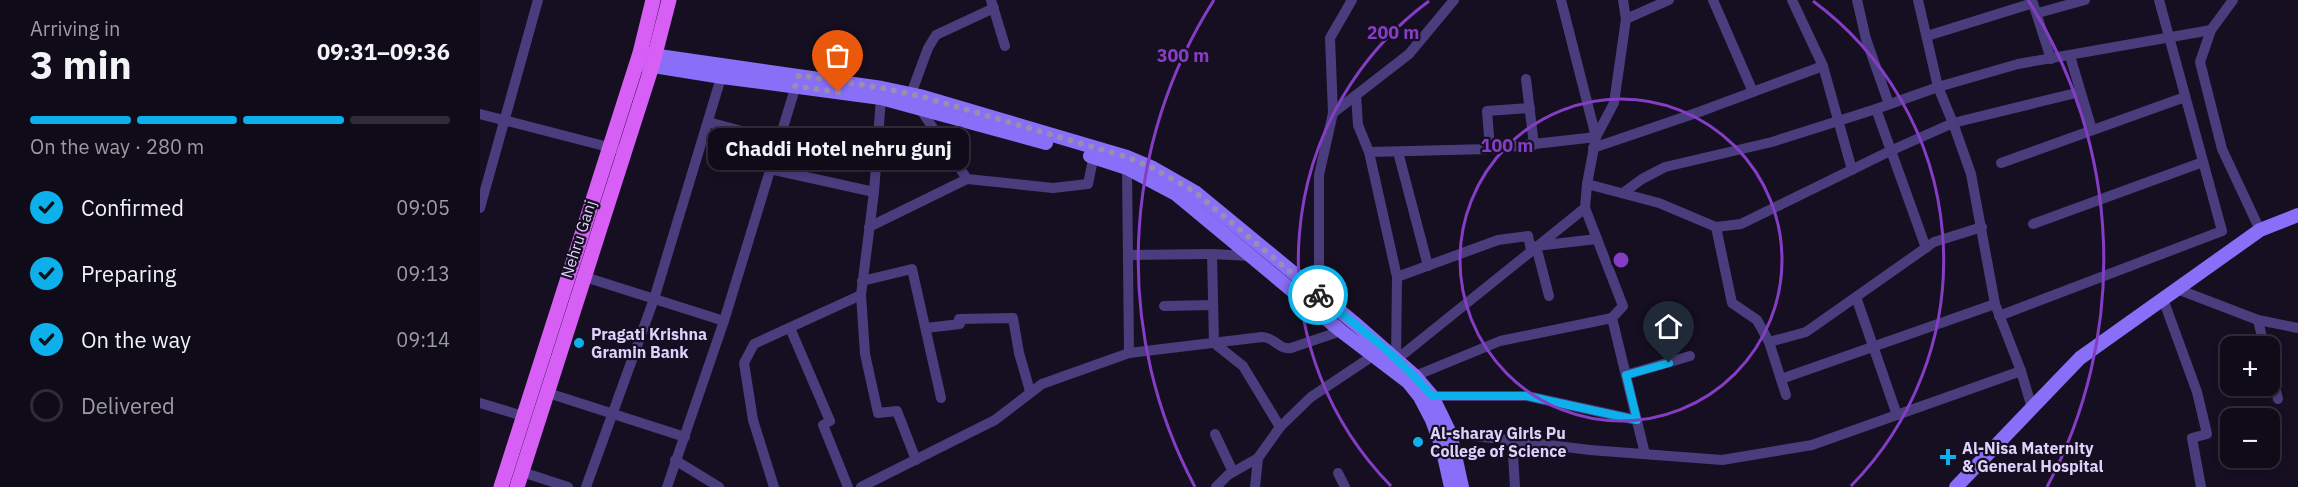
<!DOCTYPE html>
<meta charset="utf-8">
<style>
:root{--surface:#100b19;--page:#191422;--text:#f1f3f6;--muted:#9c9ba2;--line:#302b38;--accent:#0eb0ec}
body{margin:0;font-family:"IBM Plex Sans",sans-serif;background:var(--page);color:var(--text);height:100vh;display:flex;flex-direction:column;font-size:22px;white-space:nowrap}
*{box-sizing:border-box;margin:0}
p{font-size:20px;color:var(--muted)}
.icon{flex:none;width:33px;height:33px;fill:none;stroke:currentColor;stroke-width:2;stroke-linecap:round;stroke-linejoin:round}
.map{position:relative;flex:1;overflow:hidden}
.panel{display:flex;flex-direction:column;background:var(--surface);width:480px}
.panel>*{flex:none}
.fabs{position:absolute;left:1740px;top:336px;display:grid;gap:12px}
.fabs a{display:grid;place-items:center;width:60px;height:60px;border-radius:12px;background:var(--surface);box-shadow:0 3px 9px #0003,0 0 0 2px var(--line);font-size:30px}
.pin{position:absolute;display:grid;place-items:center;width:51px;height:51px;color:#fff;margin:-62px -26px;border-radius:50% 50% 50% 0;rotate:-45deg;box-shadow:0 0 6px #0007}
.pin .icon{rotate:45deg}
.courier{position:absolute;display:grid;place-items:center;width:60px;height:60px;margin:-30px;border:4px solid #0eb0ec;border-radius:50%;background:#fff;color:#222;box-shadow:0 2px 8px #0007}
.bubble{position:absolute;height:42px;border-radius:12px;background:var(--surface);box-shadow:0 3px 9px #0003,0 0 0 2px var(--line);font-size:20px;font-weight:700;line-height:42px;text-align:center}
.overview em{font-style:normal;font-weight:700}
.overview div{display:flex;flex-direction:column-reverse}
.overview{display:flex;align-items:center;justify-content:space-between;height:102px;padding:0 30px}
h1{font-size:39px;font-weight:700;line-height:45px}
.bar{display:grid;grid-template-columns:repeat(4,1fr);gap:9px 6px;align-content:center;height:72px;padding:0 30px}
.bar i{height:8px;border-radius:4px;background:var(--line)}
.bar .on{background:var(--accent)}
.bar p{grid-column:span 4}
ol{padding:0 30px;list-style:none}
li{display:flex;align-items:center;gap:18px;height:66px}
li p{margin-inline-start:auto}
li .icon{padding:6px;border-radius:50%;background:var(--accent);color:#111;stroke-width:4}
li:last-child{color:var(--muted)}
li i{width:33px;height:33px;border:3px solid var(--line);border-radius:50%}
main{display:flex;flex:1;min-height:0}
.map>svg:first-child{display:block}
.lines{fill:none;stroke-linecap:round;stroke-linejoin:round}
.street{stroke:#4a3d7d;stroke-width:10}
.secondary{stroke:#896ef7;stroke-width:14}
.primary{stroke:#d75ff6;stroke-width:15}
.done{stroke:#988eaf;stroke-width:6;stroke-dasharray:0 10.8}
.route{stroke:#0eb0ec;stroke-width:8}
.ring{fill:none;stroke:#853dc5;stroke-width:3}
.poi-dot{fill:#0eb0ec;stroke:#150f21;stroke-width:2}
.labels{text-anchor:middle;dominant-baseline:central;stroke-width:4.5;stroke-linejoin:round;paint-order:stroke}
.street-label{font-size:16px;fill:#ded2fc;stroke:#150f21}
.poi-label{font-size:16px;font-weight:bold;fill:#ded2fc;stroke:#150f21;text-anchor:start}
.centre{fill:#853dc5;stroke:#150f21;stroke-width:3}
.ring-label{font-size:18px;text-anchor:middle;font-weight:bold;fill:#853dc5;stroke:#150f21;stroke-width:4.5;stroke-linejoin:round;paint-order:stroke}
</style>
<main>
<section class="panel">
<div class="overview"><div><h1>3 min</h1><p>Arriving in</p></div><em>09:31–09:36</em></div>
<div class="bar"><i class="on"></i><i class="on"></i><i class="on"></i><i></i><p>On the way · 280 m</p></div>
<ol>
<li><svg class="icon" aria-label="check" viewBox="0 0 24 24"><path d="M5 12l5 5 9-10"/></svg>Confirmed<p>09:05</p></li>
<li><svg class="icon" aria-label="check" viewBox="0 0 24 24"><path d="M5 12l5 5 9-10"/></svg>Preparing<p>09:13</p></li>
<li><svg class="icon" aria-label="check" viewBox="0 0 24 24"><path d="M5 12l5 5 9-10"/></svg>On the way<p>09:14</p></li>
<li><i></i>Delivered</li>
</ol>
</section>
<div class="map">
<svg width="1818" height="487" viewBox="0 0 1818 487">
<rect width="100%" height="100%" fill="#150f21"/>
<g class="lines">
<g class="street">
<polyline points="511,0 525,46"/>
<polyline points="1081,0 1116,137 1107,184"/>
<polyline points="1233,0 1273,92"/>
<polyline points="1312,0 1343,66 1372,170"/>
<polyline points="1377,0 1386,39 1409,104"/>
<polyline points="1438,0 1458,87 1538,64 1731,30"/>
<polyline points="1753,0 1731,30 1720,62 1742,149 1780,230"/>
<polyline points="1558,13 1605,0"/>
<polyline points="1146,19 1189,0"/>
<polyline points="1447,36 1553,3 1571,59"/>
<polyline points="1590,56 1612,130"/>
<polyline points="1046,79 1054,145"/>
<polyline points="431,94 448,48 456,35 514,8"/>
<polyline points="876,95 878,125 889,152 917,277"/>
<polyline points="1396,109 1446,248"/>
<polyline points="853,113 850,38 872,0"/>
<polyline points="0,114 136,149"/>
<polyline points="228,122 299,141"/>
<polyline points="1113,148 1219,112 1343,66"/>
<polyline points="1010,149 1007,111 1050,108"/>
<polyline points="889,152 1010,149 1116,137 1134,103 1146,19 1143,0"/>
<polyline points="918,152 948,266"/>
<polyline points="1521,163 1705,97"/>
<polyline points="647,168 649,353"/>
<polyline points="290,169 394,192"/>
<polyline points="487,179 573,188 608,184 615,150"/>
<polyline points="1143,193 1162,179 1185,167 1292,142 1396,109 1458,87 1473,123 1600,92"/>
<polyline points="0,208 58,0"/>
<polyline points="1105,208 1107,184 1179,203 1236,227 1261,224 1410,151 1473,123 1491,174 1515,304 1541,371"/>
<polyline points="1553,224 1723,162"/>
<polyline points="389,227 487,179 439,107"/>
<polyline points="1236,227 1252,303 1277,320 1289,342 1326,332 1454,242 1502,227"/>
<polyline points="648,255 732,254"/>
<polyline points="105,277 244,321"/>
<polyline points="382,281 432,269 461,398"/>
<polyline points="1697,289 1778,320 1818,328"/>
<polyline points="381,295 385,354 398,413 417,411 436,460"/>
<polyline points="839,296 839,175 853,113 929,54 974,0"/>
<polyline points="1069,296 1056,246 1117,239"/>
<polyline points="1376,297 1417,415"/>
<polyline points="1683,299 1717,392 1727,434 1712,438 1721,487"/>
<polyline points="684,306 733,305"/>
<polyline points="1519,316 1742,231 1679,0"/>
<polyline points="1778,320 1784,346"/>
<polyline points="310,328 350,421 343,425 368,487"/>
<polyline points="446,328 480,324 479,319 533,318 539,353 550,391"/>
<polyline points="1289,342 1306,395"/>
<polyline points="916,360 1105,208 1143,306 1132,318 1165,454"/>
<polyline points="916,360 917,277 1018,240 1048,236 1051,250"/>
<polyline points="1790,367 1798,399"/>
<polyline points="1146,375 1210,356"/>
<polyline points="935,376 1020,341 1132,318"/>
<polyline points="1301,379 1515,304"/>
<polyline points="68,393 205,437"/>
<polyline points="952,396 1047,396 1157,420"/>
<polyline points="0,403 43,416"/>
<polyline points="800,427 831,397 897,353"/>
<polyline points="970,433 1110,450 1242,460 1332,445 1541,371 1552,408"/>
<polyline points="735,434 753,472"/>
<polyline points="1032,439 1035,487"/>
<polyline points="195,460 239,487"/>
<polyline points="42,472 88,487"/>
<polyline points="858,473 865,487"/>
<polyline points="106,487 174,299 243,71"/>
<polyline points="187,487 244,321 317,82"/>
<polyline points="294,487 273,420 264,363 274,344 381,295 394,192 401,98"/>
<path d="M381,487L515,420L562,384L649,353L782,337C795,337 798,350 811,348L861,331"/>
<polyline points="736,487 748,475 778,458 800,427 763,366 734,343 732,254 770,256"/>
<polyline points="775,487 778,458"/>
</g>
<g class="secondary">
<polyline points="165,54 402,88 440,96 647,157 673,168 715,192 878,326 935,376 952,396 970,433 982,487"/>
<polyline points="161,64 242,77 401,98 566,143"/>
<polyline points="610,156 647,168 696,194 861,331 928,382 940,397 952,420 962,447 971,487"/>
<polyline points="1476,487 1600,358 1780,230 1818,215"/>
</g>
<g class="primary">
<polyline points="21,487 160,53 173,0"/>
<polyline points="37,487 172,66 189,0"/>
</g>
</g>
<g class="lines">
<polyline class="done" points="358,92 315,86 319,75 402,88 440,96 647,157 673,168 715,192 838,295"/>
<path class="route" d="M838,295C878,326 919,357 952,396H1047L1157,420L1146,375L1189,363"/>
</g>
<g class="ring">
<circle cx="1141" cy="260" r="161"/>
<path d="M911 486A322 322 0 0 1 949 1M1333 1A322 322 0 0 1 1371 486"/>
<path d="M715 487A483 483 0 0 1 734 0M1548 0A483 483 0 0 1 1567 487"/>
</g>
<g class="poi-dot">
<circle cx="99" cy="343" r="6"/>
<circle cx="938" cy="442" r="6"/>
<path d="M1465 448h6v6h6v6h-6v6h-6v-6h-6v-6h6z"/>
</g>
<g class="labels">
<g class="street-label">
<text transform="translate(98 239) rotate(-72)">Nehru Ganj</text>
</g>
<g class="poi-label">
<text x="111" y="334">Pragati Krishna<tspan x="111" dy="18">Gramin Bank</tspan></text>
<text x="950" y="433">Al-sharay Girls Pu<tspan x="950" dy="18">College of Science</tspan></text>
<text x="1482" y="448">Al-Nisa Maternity<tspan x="1482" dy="18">&amp; General Hospital</tspan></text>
</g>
</g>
<circle cx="1141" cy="260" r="9" class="centre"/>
<g class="ring-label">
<text x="913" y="39">200 m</text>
<text x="703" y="62">300 m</text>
<text x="1027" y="152">100 m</text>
</g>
</svg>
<div class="fabs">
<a>+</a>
<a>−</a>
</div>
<div class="pin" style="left:358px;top:92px;background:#ea580c"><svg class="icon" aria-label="bag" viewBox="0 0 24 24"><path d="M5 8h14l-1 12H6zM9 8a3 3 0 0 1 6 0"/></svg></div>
<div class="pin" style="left:1189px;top:363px;background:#1f2937"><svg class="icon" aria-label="home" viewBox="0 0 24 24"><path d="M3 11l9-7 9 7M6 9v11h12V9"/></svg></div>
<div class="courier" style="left:838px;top:295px"><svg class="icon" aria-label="bike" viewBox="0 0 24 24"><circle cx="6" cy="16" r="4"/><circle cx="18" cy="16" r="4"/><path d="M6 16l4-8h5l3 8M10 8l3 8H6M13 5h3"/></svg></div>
<div class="bubble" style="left:228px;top:128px;width:261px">Chaddi Hotel nehru gunj</div>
</div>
</main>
